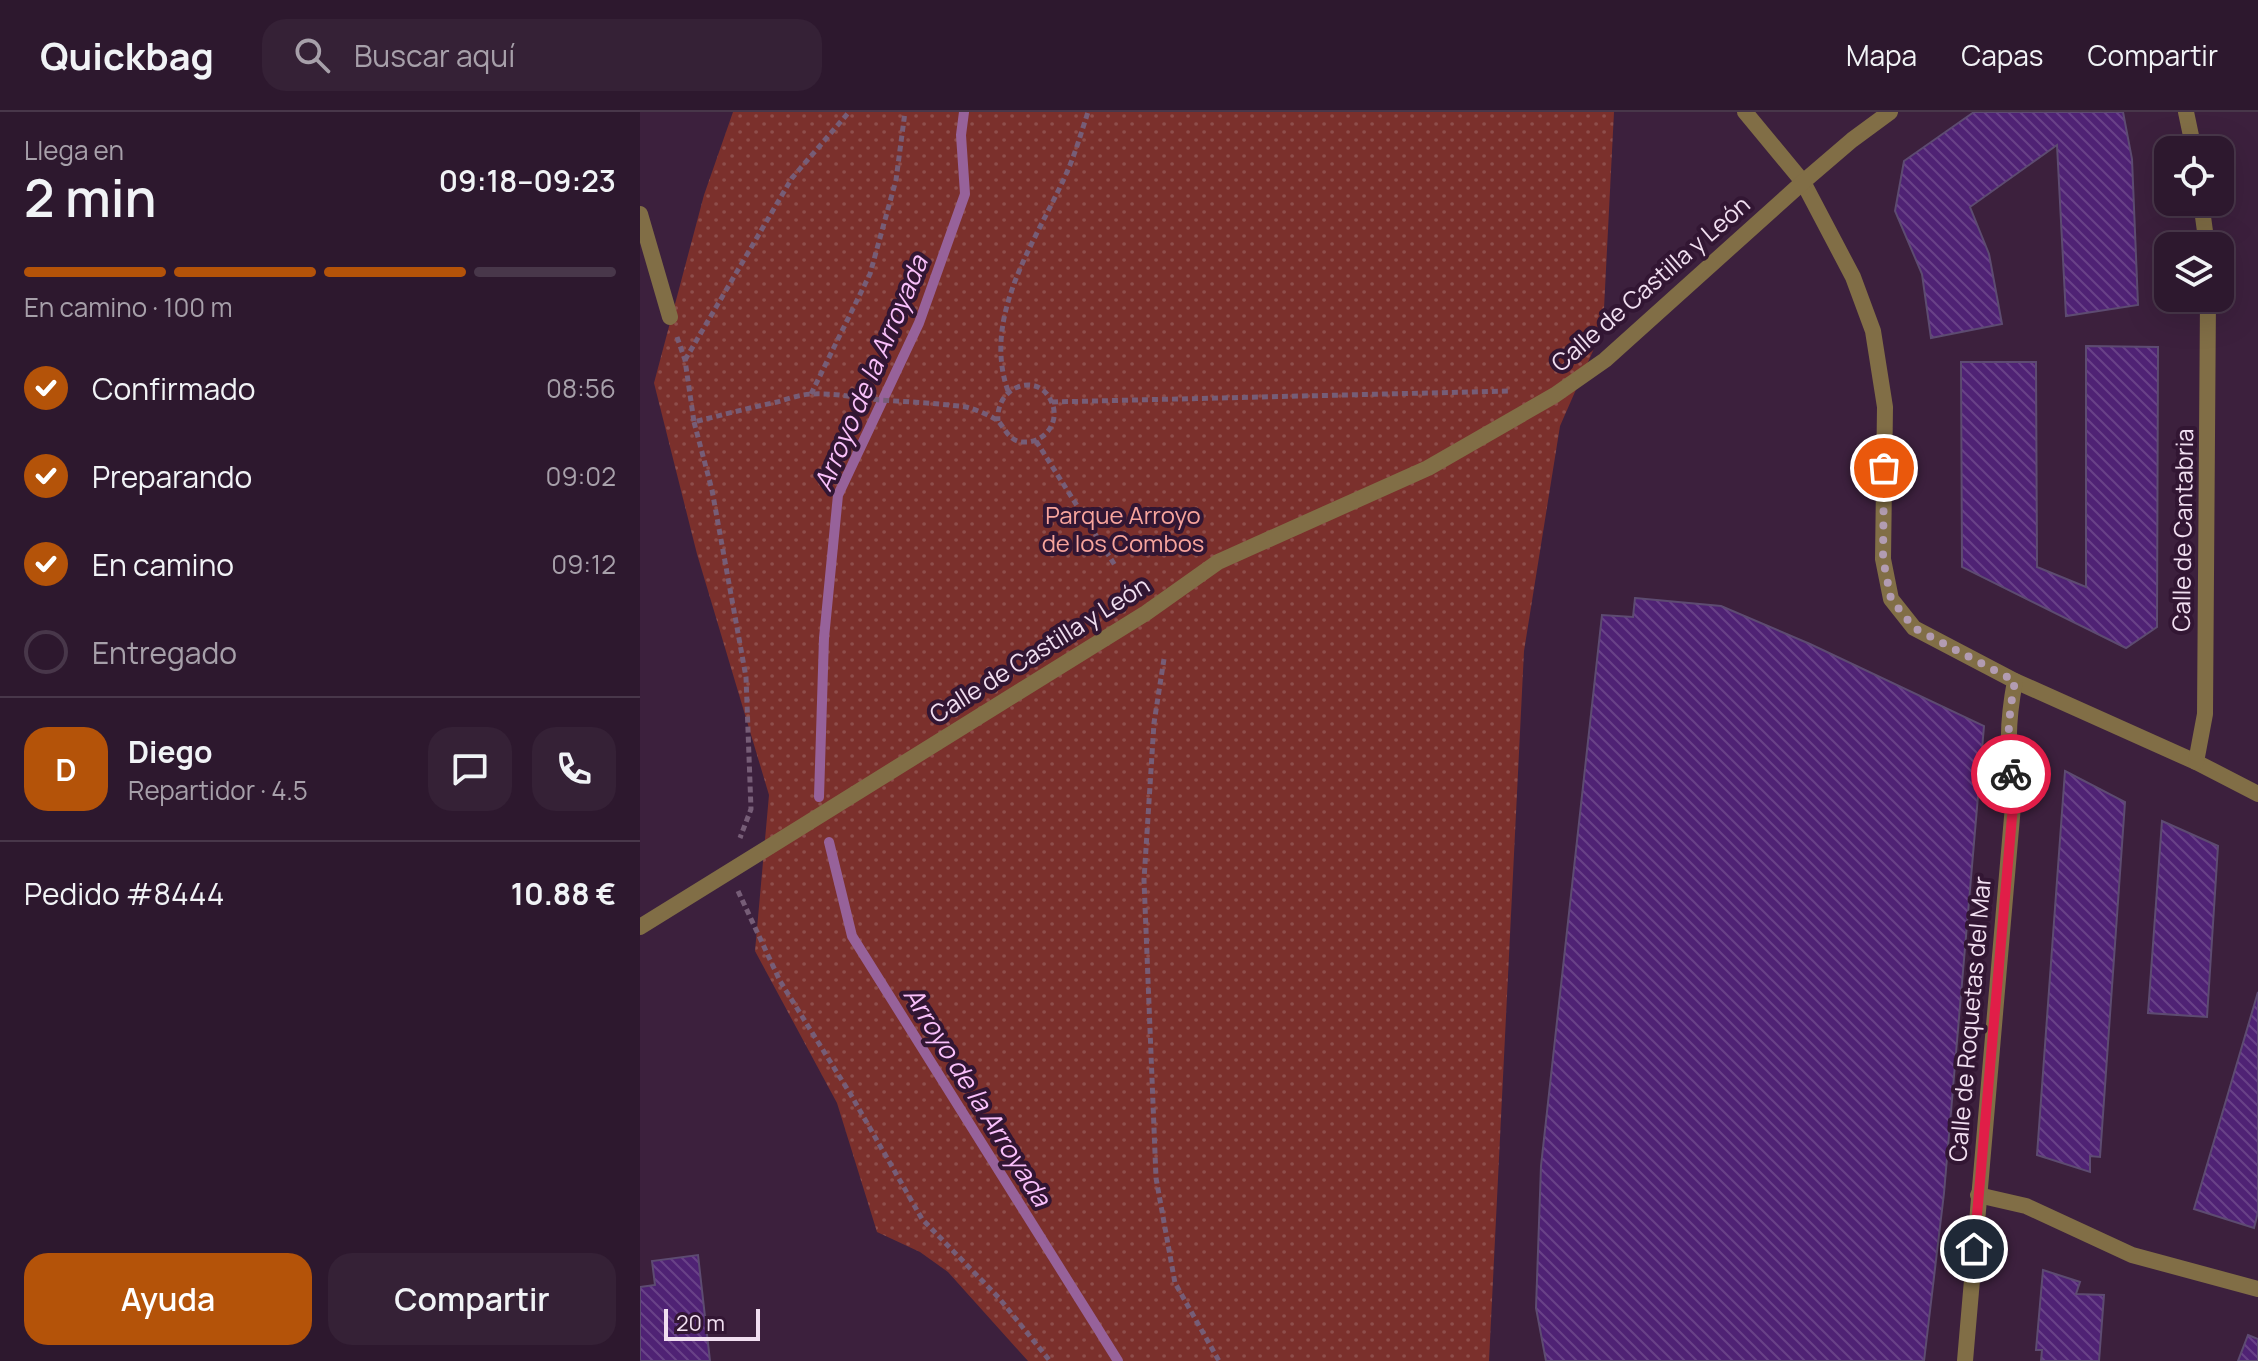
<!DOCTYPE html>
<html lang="es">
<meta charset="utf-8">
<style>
:root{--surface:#2d182e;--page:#352136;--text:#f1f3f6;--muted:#a7a0aa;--line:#48374a;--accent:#b45309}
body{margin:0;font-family:Manrope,sans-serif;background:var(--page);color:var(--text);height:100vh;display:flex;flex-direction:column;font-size:30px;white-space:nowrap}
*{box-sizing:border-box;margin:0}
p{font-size:26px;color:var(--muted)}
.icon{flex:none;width:44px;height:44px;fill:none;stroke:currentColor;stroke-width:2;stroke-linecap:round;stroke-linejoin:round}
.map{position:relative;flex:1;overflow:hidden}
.side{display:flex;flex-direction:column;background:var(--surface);width:640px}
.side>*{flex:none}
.tools{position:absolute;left:1514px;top:24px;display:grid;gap:16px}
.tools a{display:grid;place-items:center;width:80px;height:80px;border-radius:16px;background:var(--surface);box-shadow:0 8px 32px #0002,0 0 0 2px var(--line);font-size:40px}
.scale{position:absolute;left:24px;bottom:20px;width:96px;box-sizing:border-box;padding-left:8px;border:4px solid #f1dff1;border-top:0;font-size:22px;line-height:28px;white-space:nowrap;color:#f1dff1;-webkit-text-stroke:6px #321633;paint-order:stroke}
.pin{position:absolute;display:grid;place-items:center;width:68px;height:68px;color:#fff;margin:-34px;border:4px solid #fff;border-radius:50%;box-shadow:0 2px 8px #0007}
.courier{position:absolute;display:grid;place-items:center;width:80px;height:80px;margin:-40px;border:6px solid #e11d48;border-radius:50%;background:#fff;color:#222;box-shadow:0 2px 10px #0007}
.head em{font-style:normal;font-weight:600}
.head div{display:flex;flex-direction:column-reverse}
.head{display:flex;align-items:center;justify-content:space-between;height:136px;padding:0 24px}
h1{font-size:52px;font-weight:600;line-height:60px}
.bar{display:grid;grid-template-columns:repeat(4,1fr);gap:12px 8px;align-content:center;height:96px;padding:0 24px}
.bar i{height:10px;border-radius:6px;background:var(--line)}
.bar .selected{background:var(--accent)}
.bar p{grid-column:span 4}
.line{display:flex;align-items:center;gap:20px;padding:0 24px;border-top:2px solid var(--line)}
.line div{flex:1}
.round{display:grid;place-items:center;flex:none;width:84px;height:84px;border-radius:24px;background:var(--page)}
ol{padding:0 24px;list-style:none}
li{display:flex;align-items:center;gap:24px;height:88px}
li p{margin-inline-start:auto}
li .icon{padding:8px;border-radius:50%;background:var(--accent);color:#fff;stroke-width:4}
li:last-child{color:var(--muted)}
li i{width:44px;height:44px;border:4px solid var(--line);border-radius:50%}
.action{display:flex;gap:16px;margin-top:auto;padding:16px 24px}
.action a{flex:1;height:92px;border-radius:24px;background:var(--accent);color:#fff;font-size:32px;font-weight:600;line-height:92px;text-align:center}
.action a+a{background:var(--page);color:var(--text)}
header{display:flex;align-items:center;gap:48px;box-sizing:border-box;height:112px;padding:0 40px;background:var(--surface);border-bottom:2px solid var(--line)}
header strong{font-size:38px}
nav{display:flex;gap:44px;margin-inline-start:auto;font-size:28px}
.search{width:560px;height:72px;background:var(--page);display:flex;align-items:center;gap:20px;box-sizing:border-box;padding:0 28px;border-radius:24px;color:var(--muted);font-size:30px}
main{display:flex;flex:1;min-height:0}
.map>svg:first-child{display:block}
.green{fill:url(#green-dots)}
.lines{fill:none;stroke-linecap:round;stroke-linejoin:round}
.stream{stroke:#97629a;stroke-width:10}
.building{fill:url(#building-back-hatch);stroke:#5d4b71;stroke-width:2}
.path{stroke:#765d77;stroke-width:5;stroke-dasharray:6 4;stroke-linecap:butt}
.minor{stroke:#816e46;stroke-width:16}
.done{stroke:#b29cb2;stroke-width:8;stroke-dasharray:0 14.4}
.route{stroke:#e11d48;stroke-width:10}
.labels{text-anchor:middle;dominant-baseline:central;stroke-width:8;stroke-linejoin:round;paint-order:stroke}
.street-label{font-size:24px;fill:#f1dff1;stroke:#321633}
.park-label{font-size:24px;fill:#f8a59d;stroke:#321633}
.water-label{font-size:26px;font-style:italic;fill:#fac1fb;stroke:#321633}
</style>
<header>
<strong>Quickbag</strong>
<div class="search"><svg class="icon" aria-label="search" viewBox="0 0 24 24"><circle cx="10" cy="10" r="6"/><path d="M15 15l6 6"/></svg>Buscar aquí</div>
<nav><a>Mapa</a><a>Capas</a><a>Compartir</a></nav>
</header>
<main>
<section class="side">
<div class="head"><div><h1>2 min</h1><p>Llega en</p></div><em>09:18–09:23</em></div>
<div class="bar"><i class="selected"></i><i class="selected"></i><i class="selected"></i><i></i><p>En camino · 100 m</p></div>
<ol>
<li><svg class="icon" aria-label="check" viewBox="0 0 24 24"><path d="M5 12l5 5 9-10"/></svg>Confirmado<p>08:56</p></li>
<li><svg class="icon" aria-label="check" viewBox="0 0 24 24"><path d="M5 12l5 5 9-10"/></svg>Preparando<p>09:02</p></li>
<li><svg class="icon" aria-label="check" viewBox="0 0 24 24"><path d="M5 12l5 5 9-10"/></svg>En camino<p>09:12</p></li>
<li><i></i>Entregado</li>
</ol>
<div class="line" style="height:144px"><b class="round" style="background:var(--accent);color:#fff">D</b><div><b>Diego</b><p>Repartidor · 4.5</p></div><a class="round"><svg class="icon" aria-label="chat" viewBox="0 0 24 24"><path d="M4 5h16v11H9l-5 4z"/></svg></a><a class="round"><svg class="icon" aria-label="phone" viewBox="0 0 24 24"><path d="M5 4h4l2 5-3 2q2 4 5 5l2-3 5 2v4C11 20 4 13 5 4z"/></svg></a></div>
<div class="line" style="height:104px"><div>Pedido #8444</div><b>10.88 €</b></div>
<div class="action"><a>Ayuda</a><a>Compartir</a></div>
</section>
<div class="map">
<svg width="1618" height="1249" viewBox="0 0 1618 1249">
<defs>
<pattern id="green-dots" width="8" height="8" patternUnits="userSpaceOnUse" patternTransform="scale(2)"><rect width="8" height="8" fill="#7b302c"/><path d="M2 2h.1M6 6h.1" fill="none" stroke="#8e4e4b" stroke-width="1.8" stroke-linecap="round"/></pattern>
<pattern id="building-back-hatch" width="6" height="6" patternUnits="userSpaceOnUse" patternTransform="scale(2)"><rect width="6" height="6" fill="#4f2274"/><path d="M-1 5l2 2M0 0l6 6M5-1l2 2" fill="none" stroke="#694288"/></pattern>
</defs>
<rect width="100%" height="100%" fill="#3c203d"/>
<polygon class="green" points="93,0 974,0 963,216 920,314 884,539 849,1249 388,1249 308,1160 280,1140 237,1120 197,991 115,839 129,683 57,442 14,271 64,83"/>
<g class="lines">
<g class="stream">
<polyline points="179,685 184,526 198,383 279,211 325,82 321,23 324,0"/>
<polyline points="189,730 212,824 478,1249"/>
</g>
</g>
<g class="building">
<polygon points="1334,0 1483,0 1492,47 1498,193 1426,204 1417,33 1330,95 1349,142 1362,212 1291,226 1282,162 1255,99 1264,49"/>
<polygon points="1446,234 1518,235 1517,515 1486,536 1322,455 1321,250 1396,250 1397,455 1446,475"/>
<polygon points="995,486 1081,494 1170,532 1344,614 1304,1081 1284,1249 906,1249 896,1196 901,1054 962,503 993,505"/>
<polygon points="1425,659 1485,690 1460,1045 1450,1044 1450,1060 1397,1043"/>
<polygon points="1522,709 1578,734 1567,905 1508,901"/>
<polygon points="1618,880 1618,1100 1614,1116 1554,1097"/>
<polygon points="58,1143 70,1249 0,1249 0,1175 15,1173 12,1149"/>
<polygon points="1403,1158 1440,1170 1436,1182 1464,1183 1459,1249 1401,1249 1402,1238 1396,1238"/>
<polygon points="1608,1223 1618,1227 1618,1249 1598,1249"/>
</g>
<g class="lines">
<g class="path">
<path d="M37,225L45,248L54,310C81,303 109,296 137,290C148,287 161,282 173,282C195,281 218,286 240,288C268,290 297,291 326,295C334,297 353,304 359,310C367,320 371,331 386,330C405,330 420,310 412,291C399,258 355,274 358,309"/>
<polyline points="45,248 152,66 209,0"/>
<path d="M368,279C340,200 401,123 430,53C437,36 442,18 448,0"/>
<polyline points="171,282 230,162 256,68 265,0"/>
<polyline points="412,290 871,279"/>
<polyline points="54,310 72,378 106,565 111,697 100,726"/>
<polyline points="396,329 476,455"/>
<polyline points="524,547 514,611 504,768 516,1066 535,1171 579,1249"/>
<polyline points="98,779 140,869 211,983 282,1107 359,1186 410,1249"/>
</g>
<g class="minor">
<polyline points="1105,0 1163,70 1213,165 1233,219 1245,295 1243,447 1251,487 1274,516 1375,569 1556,650 1618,682"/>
<polyline points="1546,0 1554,38"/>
<polyline points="1561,90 1567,134"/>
<polyline points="0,102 30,205"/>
<polyline points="1556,650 1565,602 1568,186"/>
<polyline points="0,815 506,501 578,450 788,356 915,283 965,248 1163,70 1212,28 1250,0"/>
<polyline points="1338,1083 1386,1094 1492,1143 1618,1177"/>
<path d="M1325,1249L1374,682C1367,640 1367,611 1375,569"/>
</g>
</g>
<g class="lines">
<path class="done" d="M1244,356L1243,447L1251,487L1274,516L1375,569C1369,601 1366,631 1371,662"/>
<polyline class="route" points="1334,1137 1374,682 1371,662"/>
</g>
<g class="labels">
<g class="street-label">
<text transform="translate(1010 171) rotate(-41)">Calle de Castilla y León</text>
<text transform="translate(1542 418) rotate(-89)">Calle de Cantabria</text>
<text transform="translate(399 537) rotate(-32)">Calle de Castilla y León</text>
<text transform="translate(1329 907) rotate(-85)">Calle de Roquetas del Mar</text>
</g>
<g class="park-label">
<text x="483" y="402">Parque Arroyo<tspan x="483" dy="28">de los Combos</tspan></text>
</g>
<g class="water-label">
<text transform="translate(230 261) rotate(-67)">Arroyo de la Arroyada</text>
<text transform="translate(338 984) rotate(58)">Arroyo de la Arroyada</text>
</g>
</g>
</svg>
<div class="tools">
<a><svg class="icon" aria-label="locate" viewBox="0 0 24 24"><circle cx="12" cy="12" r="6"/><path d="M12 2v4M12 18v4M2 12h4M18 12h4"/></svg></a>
<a><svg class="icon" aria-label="layers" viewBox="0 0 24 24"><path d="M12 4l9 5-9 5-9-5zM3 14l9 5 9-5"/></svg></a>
</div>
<div class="scale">20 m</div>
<div class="pin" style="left:1244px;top:356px;background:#ea580c"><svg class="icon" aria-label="bag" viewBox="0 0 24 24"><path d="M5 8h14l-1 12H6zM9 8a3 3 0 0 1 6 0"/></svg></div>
<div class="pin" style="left:1334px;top:1137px;background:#1f2937"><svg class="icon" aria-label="home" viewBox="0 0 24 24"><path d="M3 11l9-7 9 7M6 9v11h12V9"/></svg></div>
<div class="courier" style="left:1371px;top:662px"><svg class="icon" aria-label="bike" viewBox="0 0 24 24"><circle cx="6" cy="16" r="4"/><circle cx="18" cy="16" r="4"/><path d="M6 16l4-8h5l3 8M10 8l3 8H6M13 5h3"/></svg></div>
</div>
</main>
